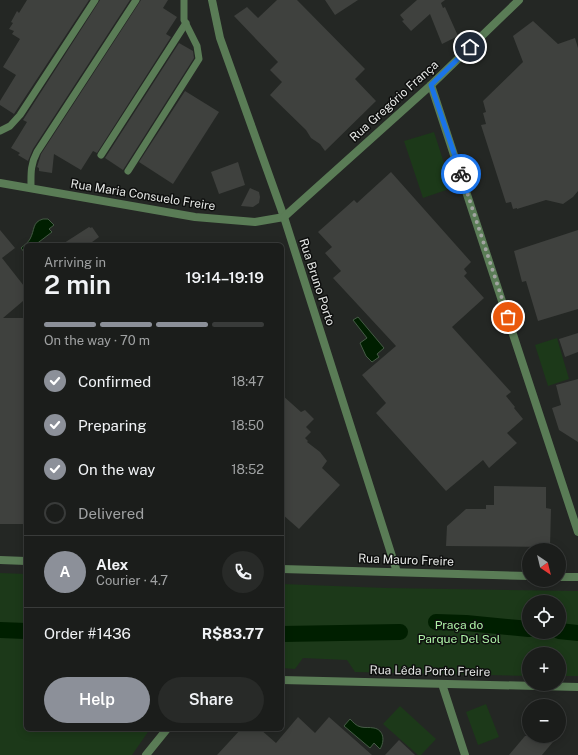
<!DOCTYPE html>
<meta charset="utf-8">
<style>
:root{--surface:#1b1d1b;--page:#282a28;--text:#f1f3f6;--muted:#a0a2a3;--line:#393b3a;--accent:#8c9099}
body{margin:0;font-family:"Public Sans",sans-serif;background:var(--page);color:var(--text);height:100vh;display:flex;flex-direction:column;font-size:15px;white-space:nowrap}
*{box-sizing:border-box;margin:0}
p{font-size:13px;color:var(--muted)}
.icon{flex:none;width:22px;height:22px;fill:none;stroke:currentColor;stroke-width:2;stroke-linecap:round;stroke-linejoin:round}
.map{position:relative;flex:1;overflow:hidden}
.drawer{position:absolute;left:24px;top:243px;width:260px;height:488px;display:flex;flex-direction:column;background:var(--surface);border-radius:6px;box-shadow:0 2px 10px #0003,0 0 0 1px var(--line)}
.drawer>*{flex:none}
.needle{width:26px;rotate:145deg}
.fabs{position:absolute;left:522px;top:543px;display:grid;gap:8px}
.fabs a{display:grid;place-items:center;width:44px;height:44px;border-radius:50%;background:var(--surface);box-shadow:0 2px 10px #0003,0 0 0 1px var(--line);font-size:20px}
.pin{position:absolute;display:grid;place-items:center;width:34px;height:34px;color:#fff;margin:-17px;border:2px solid #fff;border-radius:50%;box-shadow:0 1px 4px #0007}
.courier{position:absolute;display:grid;place-items:center;width:40px;height:40px;margin:-20px;border:3px solid #1a73e8;border-radius:50%;background:#fff;color:#222;box-shadow:0 1px 5px #0007}
.summary em{font-style:normal;font-weight:600}
.summary div{display:flex;flex-direction:column-reverse}
.summary{display:flex;align-items:center;justify-content:space-between;height:68px;padding:0 20px}
h1{font-size:26px;font-weight:600;line-height:30px}
.bar{display:grid;grid-template-columns:repeat(4,1fr);gap:6px 4px;align-content:center;height:48px;padding:0 20px}
.bar i{height:5px;border-radius:3px;background:var(--line)}
.bar .on{background:var(--accent)}
.bar p{grid-column:span 4}
.line{display:flex;align-items:center;gap:10px;padding:0 20px;border-top:1px solid var(--line)}
.line div{flex:1}
.round{display:grid;place-items:center;flex:none;width:42px;height:42px;border-radius:21px;background:var(--page)}
ol{padding:0 20px;list-style:none}
li{display:flex;align-items:center;gap:12px;height:44px}
li p{margin-inline-start:auto}
li .icon{padding:4px;border-radius:50%;background:var(--accent);color:#fff;stroke-width:4}
li:last-child{color:var(--muted)}
li i{width:22px;height:22px;border:2px solid var(--line);border-radius:50%}
.action{display:flex;gap:8px;margin-top:auto;padding:8px 20px}
.action a{flex:1;height:46px;border-radius:24px;background:var(--accent);color:#fff;font-size:16px;font-weight:600;line-height:46px;text-align:center}
.action a+a{background:var(--page);color:var(--text)}
.map>svg:first-child{display:block}
.green{fill:#1c3919;fill-rule:evenodd}
.water{fill:#001f00;stroke:#455b45}
.lines{fill:none;stroke-linecap:round;stroke-linejoin:round}
.canal{stroke:#001f00;stroke-width:16}
.building{fill:#3f413e}
.service{stroke:#5a7c56;stroke-width:7}
.minor{stroke:#5a7c56;stroke-width:8}
.done{stroke:#a1a4a1;stroke-width:4;stroke-dasharray:0 7.2}
.route{stroke:#1a73e8;stroke-width:5}
.labels{text-anchor:middle;dominant-baseline:central;stroke-width:3;stroke-linejoin:round;paint-order:stroke}
.street-label{font-size:12px;fill:#e5e7e5;stroke:#0e0f0e}
.park-label{font-size:12px;fill:#aef3a7;stroke:#0e0f0e}
</style>
<div class="map">
<svg width="578" height="755" viewBox="0 0 578 755">
<rect width="100%" height="100%" fill="#242724"/>
<g class="green">
<polygon points="434,132 452,188 423,198 404,141"/>
<polygon points="557,338 569,379 548,386 535,345"/>
<polygon points="0,573 26,574 26,729 150,729 132,755 0,755"/>
<path d="M282,584L386,588L578,591V676H559V654H529V676L355,672L347,660L303,658L295,669L282,668ZM529,602H559V632H529Z"/>
<polygon points="486,704 499,737 478,745 466,712"/>
<polygon points="400,706 436,739 421,755 418,755 383,724"/>
</g>
<g class="water">
<path d="M43,219H48L54,225L49,229L52,232L35,245H26V252L25,253L21,248C24,245 28,243 30,239C35,230 32,222 43,219Z"/>
<polygon points="358,317 384,348 377,354 379,357 372,362 366,356 360,343 367,338 353,320"/>
<path d="M350,719C353,722 356,726 361,727C365,728 369,727 374,728C384,730 385,741 380,749L374,743L370,748L344,726Z"/>
</g>
<g class="lines">
<g class="canal">
<polyline points="436,622 466,623 529,629"/>
<polyline points="0,630 26,631"/>
<polyline points="559,631 578,633"/>
<polyline points="282,634 400,632"/>
</g>
</g>
<g class="building">
<polygon points="27,0 89,0 14,114 0,105 0,101 16,75 3,67 20,39 12,34 14,31 9,29 13,23 11,22 17,11 19,13"/>
<polygon points="100,0 130,0 33,149 28,161 18,155 20,153 11,148 27,122 23,120"/>
<polygon points="141,0 168,0 163,8 177,17 166,34 171,37 97,153 93,151 81,170 54,154 52,173 39,171 39,168 37,167 41,154"/>
<polygon points="277,0 297,0 365,69 355,79 376,101 325,151 320,144 311,138 306,130 270,95 282,82 270,70 278,62 234,16 247,7 258,18"/>
<polygon points="325,0 358,0 335,15"/>
<polygon points="417,0 445,0 441,3 443,8 445,7 458,36 442,44 430,14 411,31 402,21 404,20 400,15"/>
<polygon points="533,21 558,44 575,38 578,48 578,191 573,197 563,204 546,200 517,209 517,208 513,209 511,202 506,203 497,175 481,125 486,124 483,113 486,112 483,101 523,62 513,36"/>
<polygon points="179,43 193,51 194,58 123,170 105,158"/>
<polygon points="185,91 219,112 173,184 139,162"/>
<polygon points="238,162 245,185 219,194 211,172"/>
<polygon points="391,172 471,262 464,269 467,273 464,276 484,298 452,327 511,392 506,396 515,407 514,408 523,419 507,433 517,443 489,468 483,460 446,491 376,413 386,403 362,375 396,346 333,278 341,271 325,253 332,247 318,232 354,200 357,203"/>
<polygon points="250,188 259,192 260,197 259,203 253,207 241,206"/>
<polygon points="89,227 91,228 92,227 99,237 88,245 61,245"/>
<polygon points="0,230 15,248 2,258 24,286 23,301 3,318 26,318 26,524 0,524"/>
<polygon points="578,230 578,309 538,321 526,281 522,282 514,251"/>
<polygon points="578,333 578,352 565,357 559,339"/>
<polygon points="578,379 578,442 559,430 552,408 561,405 556,385"/>
<polygon points="282,395 301,412 305,410 314,419 306,427 311,432 305,438 308,441 307,442 320,452 327,461 322,468 340,485 299,529 282,514"/>
<polygon points="494,486 546,487 546,508 551,509 550,547 446,546 447,526 466,509 486,509 486,505 494,505"/>
<polygon points="298,717 315,733 329,717 372,755 217,755 241,729 260,729 276,743"/>
<polygon points="525,736 558,736 542,755 509,755"/>
<polygon points="399,740 415,755 385,755"/>
</g>
<g class="lines">
<g class="service">
<polyline points="0,131 10,126 20,115 95,0"/>
<polyline points="101,155 186,23"/>
<polyline points="128,171 199,59 197,46 184,20 184,0"/>
<path d="M31,188C31,175 30,165 37,152L136,0"/>
</g>
<g class="minor">
<polyline points="212,0 220,38 284,217 397,572"/>
<polyline points="431,85 578,532"/>
<polyline points="0,183 195,217 255,222 284,217"/>
<polyline points="284,217 431,85 519,0"/>
<polyline points="0,560 26,561"/>
<polyline points="282,569 529,576"/>
<polyline points="559,577 578,577"/>
<polyline points="282,680 578,687"/>
<polyline points="442,684 465,755"/>
<polyline points="146,755 167,729"/>
</g>
</g>
<g class="lines">
<polyline class="done" points="461,174 508,317"/>
<polyline class="route" points="461,174 431,85 470,47"/>
</g>
<g class="labels">
<g class="street-label">
<text transform="translate(394 101) rotate(-42)">Rua Gregório França</text>
<text transform="translate(143 195) rotate(9)">Rua Maria Consuelo Freire</text>
<text transform="translate(317 282) rotate(72)">Rua Bruno Porto</text>
<text transform="translate(406 560) rotate(2)">Rua Mauro Freire</text>
<text transform="translate(430 671) rotate(1)">Rua Lêda Porto Freire</text>
</g>
<g class="park-label">
<text x="459" y="625">Praça do<tspan x="459" dy="14">Parque Del Sol</tspan></text>
</g>
</g>
</svg>
<div class="fabs">
<a><svg class="needle" viewBox="-14 -14 28 28"><path d="M0-13l5 13h-10z" fill="#e53935"/><path d="M0 13l5-13h-10z" fill="#a0a2a3"/></svg></a>
<a><svg class="icon" aria-label="locate" viewBox="0 0 24 24"><circle cx="12" cy="12" r="6"/><path d="M12 2v4M12 18v4M2 12h4M18 12h4"/></svg></a>
<a>+</a>
<a>−</a>
</div>
<div class="pin" style="left:508px;top:317px;background:#ea580c"><svg class="icon" aria-label="bag" viewBox="0 0 24 24"><path d="M5 8h14l-1 12H6zM9 8a3 3 0 0 1 6 0"/></svg></div>
<div class="pin" style="left:470px;top:47px;background:#1f2937"><svg class="icon" aria-label="home" viewBox="0 0 24 24"><path d="M3 11l9-7 9 7M6 9v11h12V9"/></svg></div>
<div class="courier" style="left:461px;top:174px"><svg class="icon" aria-label="bike" viewBox="0 0 24 24"><circle cx="6" cy="16" r="4"/><circle cx="18" cy="16" r="4"/><path d="M6 16l4-8h5l3 8M10 8l3 8H6M13 5h3"/></svg></div>
<section class="drawer">
<div class="summary"><div><h1>2 min</h1><p>Arriving in</p></div><em>19:14–19:19</em></div>
<div class="bar"><i class="on"></i><i class="on"></i><i class="on"></i><i></i><p>On the way · 70 m</p></div>
<ol>
<li><svg class="icon" aria-label="check" viewBox="0 0 24 24"><path d="M5 12l5 5 9-10"/></svg>Confirmed<p>18:47</p></li>
<li><svg class="icon" aria-label="check" viewBox="0 0 24 24"><path d="M5 12l5 5 9-10"/></svg>Preparing<p>18:50</p></li>
<li><svg class="icon" aria-label="check" viewBox="0 0 24 24"><path d="M5 12l5 5 9-10"/></svg>On the way<p>18:52</p></li>
<li><i></i>Delivered</li>
</ol>
<div class="line" style="height:72px"><b class="round" style="background:var(--accent);color:#fff">A</b><div><b>Alex</b><p>Courier · 4.7</p></div><a class="round"><svg class="icon" aria-label="phone" viewBox="0 0 24 24"><path d="M5 4h4l2 5-3 2q2 4 5 5l2-3 5 2v4C11 20 4 13 5 4z"/></svg></a></div>
<div class="line" style="height:52px"><div>Order #1436</div><b>R$83.77</b></div>
<div class="action"><a>Help</a><a>Share</a></div>
</section>
</div>
